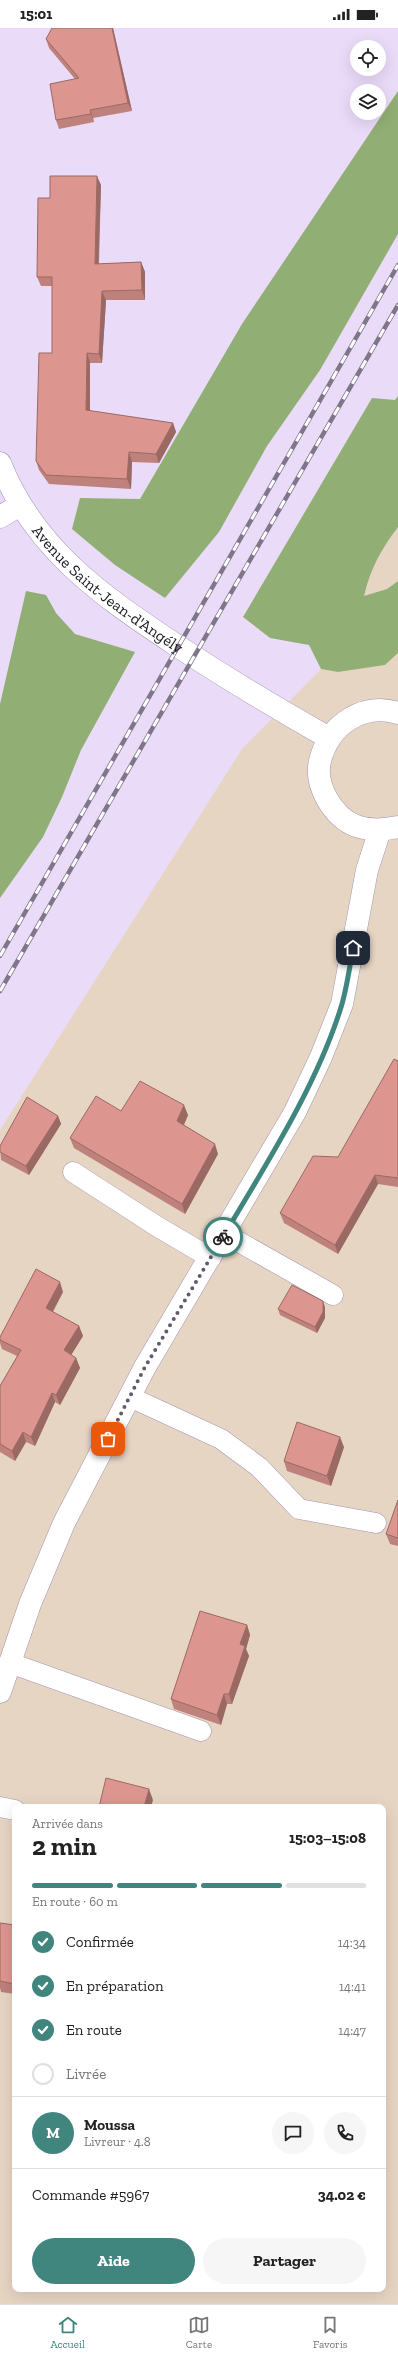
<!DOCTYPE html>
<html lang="fr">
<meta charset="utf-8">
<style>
:root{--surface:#fff;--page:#f6f6f6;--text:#222;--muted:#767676;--line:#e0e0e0;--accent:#40867e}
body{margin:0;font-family:"Zilla Slab",serif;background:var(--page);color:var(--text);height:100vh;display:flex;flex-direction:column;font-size:15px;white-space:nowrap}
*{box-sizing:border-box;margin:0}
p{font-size:13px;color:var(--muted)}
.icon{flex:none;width:22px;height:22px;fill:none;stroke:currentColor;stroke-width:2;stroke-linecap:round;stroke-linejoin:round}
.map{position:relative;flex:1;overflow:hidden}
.details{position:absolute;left:12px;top:1776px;width:374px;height:488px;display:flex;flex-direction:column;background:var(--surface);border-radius:8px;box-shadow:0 4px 16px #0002}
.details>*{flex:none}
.fabs{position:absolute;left:350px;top:12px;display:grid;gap:8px}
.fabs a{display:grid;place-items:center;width:36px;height:36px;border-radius:50%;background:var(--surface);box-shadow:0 4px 16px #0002;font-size:20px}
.pin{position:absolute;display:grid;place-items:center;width:34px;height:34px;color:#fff;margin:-17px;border-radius:8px;box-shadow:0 2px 6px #0006}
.courier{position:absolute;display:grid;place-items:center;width:40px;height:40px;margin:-20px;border:3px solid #40867e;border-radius:50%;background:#fff;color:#222;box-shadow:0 1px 5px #0007}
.overview em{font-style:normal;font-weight:700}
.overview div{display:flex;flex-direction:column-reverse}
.overview{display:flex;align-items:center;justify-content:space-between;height:68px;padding:0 20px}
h1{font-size:26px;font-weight:700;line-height:30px}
.bar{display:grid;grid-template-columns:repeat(4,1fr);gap:6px 4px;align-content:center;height:48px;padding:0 20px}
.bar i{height:5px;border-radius:3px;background:var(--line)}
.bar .active{background:var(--accent)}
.bar p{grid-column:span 4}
.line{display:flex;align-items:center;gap:10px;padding:0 20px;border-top:1px solid var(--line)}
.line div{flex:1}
.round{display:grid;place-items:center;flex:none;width:42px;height:42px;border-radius:21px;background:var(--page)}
ol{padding:0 20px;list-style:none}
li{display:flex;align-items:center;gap:12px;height:44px}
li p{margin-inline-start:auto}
li .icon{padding:4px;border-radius:50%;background:var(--accent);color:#fff;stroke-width:4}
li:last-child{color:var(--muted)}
li i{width:22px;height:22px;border:2px solid var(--line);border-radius:50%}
.button{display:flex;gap:8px;margin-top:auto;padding:8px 20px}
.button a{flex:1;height:46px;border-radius:24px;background:var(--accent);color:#fff;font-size:16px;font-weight:700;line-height:46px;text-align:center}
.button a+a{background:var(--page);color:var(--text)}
.status{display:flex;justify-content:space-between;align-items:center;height:28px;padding:0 20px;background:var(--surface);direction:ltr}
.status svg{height:11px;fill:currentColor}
.tabs{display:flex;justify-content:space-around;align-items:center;height:56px;border-top:1px solid var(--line);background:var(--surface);font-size:11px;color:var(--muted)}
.tabs a{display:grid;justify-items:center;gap:2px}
.tabs .active{color:var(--accent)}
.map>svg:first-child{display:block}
.industrial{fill:#e7d5c4;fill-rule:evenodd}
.forest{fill:#91af74}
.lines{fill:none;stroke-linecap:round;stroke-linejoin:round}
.lane-casing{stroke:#a294af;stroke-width:21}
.street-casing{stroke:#a294af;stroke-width:23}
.secondary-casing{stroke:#a294af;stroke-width:23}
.lane{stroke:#fff;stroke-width:20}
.street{stroke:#fff;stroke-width:22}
.secondary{stroke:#fff;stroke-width:22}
.rail-casing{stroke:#80768a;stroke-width:4.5}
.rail{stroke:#fff;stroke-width:3;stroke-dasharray:9;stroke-linecap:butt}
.wall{fill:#be817b}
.shaded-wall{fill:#9b6964}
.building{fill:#dd968f;stroke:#9b6964}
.done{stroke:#635b6c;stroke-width:4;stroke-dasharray:0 7.2}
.route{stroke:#40867e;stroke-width:5}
.labels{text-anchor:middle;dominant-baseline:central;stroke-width:3;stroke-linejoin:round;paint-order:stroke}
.street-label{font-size:16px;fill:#1b1620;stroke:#fff}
</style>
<div class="status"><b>15:01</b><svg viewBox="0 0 49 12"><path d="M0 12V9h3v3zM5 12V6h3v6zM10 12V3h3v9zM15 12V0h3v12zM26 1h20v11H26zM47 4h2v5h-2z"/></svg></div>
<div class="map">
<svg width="398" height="2276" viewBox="0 0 398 2276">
<rect width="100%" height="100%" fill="#eadbf9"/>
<g class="industrial">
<polygon points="398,499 398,553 387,561 363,569 369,545 386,515"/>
<path d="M398,625V2276H0V1102L242,721L321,641L338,644L385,637ZM15,1779H383V2261H15Z"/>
</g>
<g class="forest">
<polygon points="398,63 398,206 320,342 267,418 219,504 165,570 115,537 72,501 80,470 140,471 242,296"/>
<path d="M398,368V499C381,521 370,542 364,568L387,561L398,553V625L385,637L338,644L321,641L309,617L270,610L243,589L372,370L395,372Z"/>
<polygon points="26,563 46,567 56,585 75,606 135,624 81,722 62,769 43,809 0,870 0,676"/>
</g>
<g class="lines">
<g class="lane-casing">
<g id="lane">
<polyline points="73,1144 158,1199 211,1230"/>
<polyline points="225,1206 333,1267"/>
<polyline points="130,1369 221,1411 259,1439 299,1481 376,1495"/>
<polyline points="10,1635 201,1703"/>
<polyline points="0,1779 15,1782"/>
</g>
</g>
<g class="street-casing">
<polyline id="street" points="0,489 20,477"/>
</g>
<g class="secondary-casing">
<g id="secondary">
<path id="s1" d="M0,435C34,521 102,568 176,617C226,650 276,680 329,710"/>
<path d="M398,685C362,674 329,697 320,733C314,757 333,789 356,798C370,803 384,802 398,799"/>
<polyline points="0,1664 30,1576 64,1495 145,1339 295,1084 321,1029 342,976 367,842 380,802"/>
</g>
</g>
<use href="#lane" class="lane"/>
<use href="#street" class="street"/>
<use href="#secondary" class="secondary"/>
<g class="rail-casing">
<g id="rail">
<polyline points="0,928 398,237"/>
<polyline points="0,963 398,277"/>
</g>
</g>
<use href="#rail" class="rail"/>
</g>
<g class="wall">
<polygon points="113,0 132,83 93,90 94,94 59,101 56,92 75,51 49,20 46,11"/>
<polygon points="101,157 99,236 141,234 145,244 145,272 106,272 102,335 90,335 90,383 173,395 176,404 159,435 132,434 131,461 49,456 39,442 36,433 52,325 52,258 41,258 37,249 50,170"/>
<polygon points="398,1033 398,1159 378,1156 338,1226 284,1195 280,1185 338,1129"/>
<polygon points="121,1083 188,1087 184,1097 218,1126 185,1186 74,1120 70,1110"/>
<polygon points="58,1088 61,1096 29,1147 1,1132 0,1118"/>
<polygon points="63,1264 53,1284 79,1298 83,1308 71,1327 76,1330 80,1340 60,1377 55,1374 35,1418 26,1414 15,1433 0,1424 0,1358 17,1328 2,1321 0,1315 0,1309"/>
<polygon points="325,1279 325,1290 317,1305 280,1287 278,1281"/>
<polygon points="344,1419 331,1458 287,1443 284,1433"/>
<polygon points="398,1472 398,1518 390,1516 386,1506"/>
<polygon points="247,1597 250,1607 246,1621 249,1628 232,1676 227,1676 221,1697 174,1681 171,1671"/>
<polygon points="0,1895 15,1897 15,1966 1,1964 0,1960"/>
</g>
<g class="shaded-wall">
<polygon points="112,0 113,0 132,83 128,75"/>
<polygon points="90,82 93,90 94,94 91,86"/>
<polygon points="97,148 101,157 98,246 95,236"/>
<polygon points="141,234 145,244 145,272 142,262"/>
<polygon points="102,263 106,272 102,335 99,326"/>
<polygon points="87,325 90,335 90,392 86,382"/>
<polygon points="173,395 176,404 159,435 156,426"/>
<polygon points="129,424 132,434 131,461 127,451"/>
<polygon points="184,1077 188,1087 181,1103 177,1093"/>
<polygon points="58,1088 61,1096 29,1147 26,1138"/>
<polygon points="215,1116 218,1126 185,1186 182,1176"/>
<polygon points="375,1147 378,1156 338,1226 335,1217"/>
<polygon points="60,1254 63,1264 49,1290 46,1280"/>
<polygon points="323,1273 325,1279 325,1290 317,1305 315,1299"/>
<polygon points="79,1298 83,1308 68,1332 64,1322"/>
<polygon points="76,1330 80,1340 60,1377 56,1367"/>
<polygon points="52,1365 55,1374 35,1418 31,1409"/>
<polygon points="23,1404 26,1414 15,1433 12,1423"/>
<polygon points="340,1409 344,1419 331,1458 327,1448"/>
<polygon points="247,1597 250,1607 246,1621 249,1628 232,1676 229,1666 240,1616"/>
<polygon points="224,1666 227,1676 221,1697 217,1687"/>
<polygon points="149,1761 153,1772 151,1779 144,1779"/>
</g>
<g class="building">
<polygon points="52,0 112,0 128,75 90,82 91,86 56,92 50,56 79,50 46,11"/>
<polygon points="50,148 97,148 95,236 141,234 142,262 102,263 99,326 87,325 86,382 173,395 156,426 129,424 127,451 46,447 36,433 39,325 52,325 52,249 37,249 38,170 50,170"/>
<polygon points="394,1031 398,1033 398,1150 375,1147 335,1217 280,1185 313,1128 338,1129"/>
<polygon points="140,1053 184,1077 177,1093 215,1116 182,1176 70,1110 96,1068 121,1083"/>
<polygon points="27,1069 58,1088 26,1138 0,1124 0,1118"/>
<polygon points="36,1241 60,1254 46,1280 79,1298 64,1322 76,1330 56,1367 52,1365 31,1409 23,1404 12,1423 0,1416 0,1358 21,1322 0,1312 0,1309"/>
<polygon points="292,1257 323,1273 323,1284 315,1299 278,1281"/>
<polygon points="297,1394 340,1409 327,1448 284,1433"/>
<polygon points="398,1472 398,1510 386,1506"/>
<polygon points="200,1583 247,1597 240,1616 245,1618 229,1666 224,1666 217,1687 171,1671"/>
<polygon points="106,1750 149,1761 144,1779 99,1779"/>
<polygon points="0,1895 15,1897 15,1956 0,1953"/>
</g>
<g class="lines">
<polyline class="done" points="108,1411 145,1339 223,1209"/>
<path class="route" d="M223,1209C265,1138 318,1056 342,976C347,958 350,938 353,920"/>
</g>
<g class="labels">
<g class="street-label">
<text stroke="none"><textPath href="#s1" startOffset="169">Avenue Saint-Jean-d'Angély</textPath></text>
</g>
</g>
</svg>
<div class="fabs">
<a><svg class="icon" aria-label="locate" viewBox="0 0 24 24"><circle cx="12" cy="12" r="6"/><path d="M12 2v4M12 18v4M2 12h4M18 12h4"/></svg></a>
<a><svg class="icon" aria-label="layers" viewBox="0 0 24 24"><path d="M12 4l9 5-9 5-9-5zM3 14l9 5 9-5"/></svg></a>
</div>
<div class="pin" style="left:108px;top:1411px;background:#ea580c"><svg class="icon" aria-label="bag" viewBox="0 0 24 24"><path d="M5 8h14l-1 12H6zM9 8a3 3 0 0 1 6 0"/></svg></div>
<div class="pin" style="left:353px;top:920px;background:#1f2937"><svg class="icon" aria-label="home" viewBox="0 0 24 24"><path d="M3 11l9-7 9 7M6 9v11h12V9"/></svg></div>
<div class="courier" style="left:223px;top:1209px"><svg class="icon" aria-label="bike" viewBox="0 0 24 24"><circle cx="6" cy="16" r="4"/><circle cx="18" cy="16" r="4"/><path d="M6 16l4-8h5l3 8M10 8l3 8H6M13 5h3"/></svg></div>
<section class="details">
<div class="overview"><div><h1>2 min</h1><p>Arrivée dans</p></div><em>15:03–15:08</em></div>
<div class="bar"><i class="active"></i><i class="active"></i><i class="active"></i><i></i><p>En route · 60 m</p></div>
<ol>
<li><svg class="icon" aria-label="check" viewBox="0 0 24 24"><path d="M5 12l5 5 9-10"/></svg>Confirmée<p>14:34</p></li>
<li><svg class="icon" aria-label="check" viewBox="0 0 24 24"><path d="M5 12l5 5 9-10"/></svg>En préparation<p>14:41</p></li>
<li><svg class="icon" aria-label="check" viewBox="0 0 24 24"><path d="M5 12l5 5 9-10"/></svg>En route<p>14:47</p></li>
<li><i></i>Livrée</li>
</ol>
<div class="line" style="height:72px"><b class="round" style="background:var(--accent);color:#fff">M</b><div><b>Moussa</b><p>Livreur · 4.8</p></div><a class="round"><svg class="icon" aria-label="chat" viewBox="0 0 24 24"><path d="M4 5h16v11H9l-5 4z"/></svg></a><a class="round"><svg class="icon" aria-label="phone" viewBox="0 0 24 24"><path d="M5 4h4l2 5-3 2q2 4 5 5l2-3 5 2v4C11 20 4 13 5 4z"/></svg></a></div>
<div class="line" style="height:52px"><div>Commande #5967</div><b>34.02 €</b></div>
<div class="button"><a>Aide</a><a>Partager</a></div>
</section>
</div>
<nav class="tabs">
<a class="active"><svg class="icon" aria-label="home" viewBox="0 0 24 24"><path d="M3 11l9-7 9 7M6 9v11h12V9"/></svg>Accueil</a>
<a><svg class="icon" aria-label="map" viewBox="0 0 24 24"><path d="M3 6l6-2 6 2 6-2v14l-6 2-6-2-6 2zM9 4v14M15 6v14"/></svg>Carte</a>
<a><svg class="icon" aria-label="saved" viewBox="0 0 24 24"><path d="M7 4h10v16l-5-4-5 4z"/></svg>Favoris</a>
</nav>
